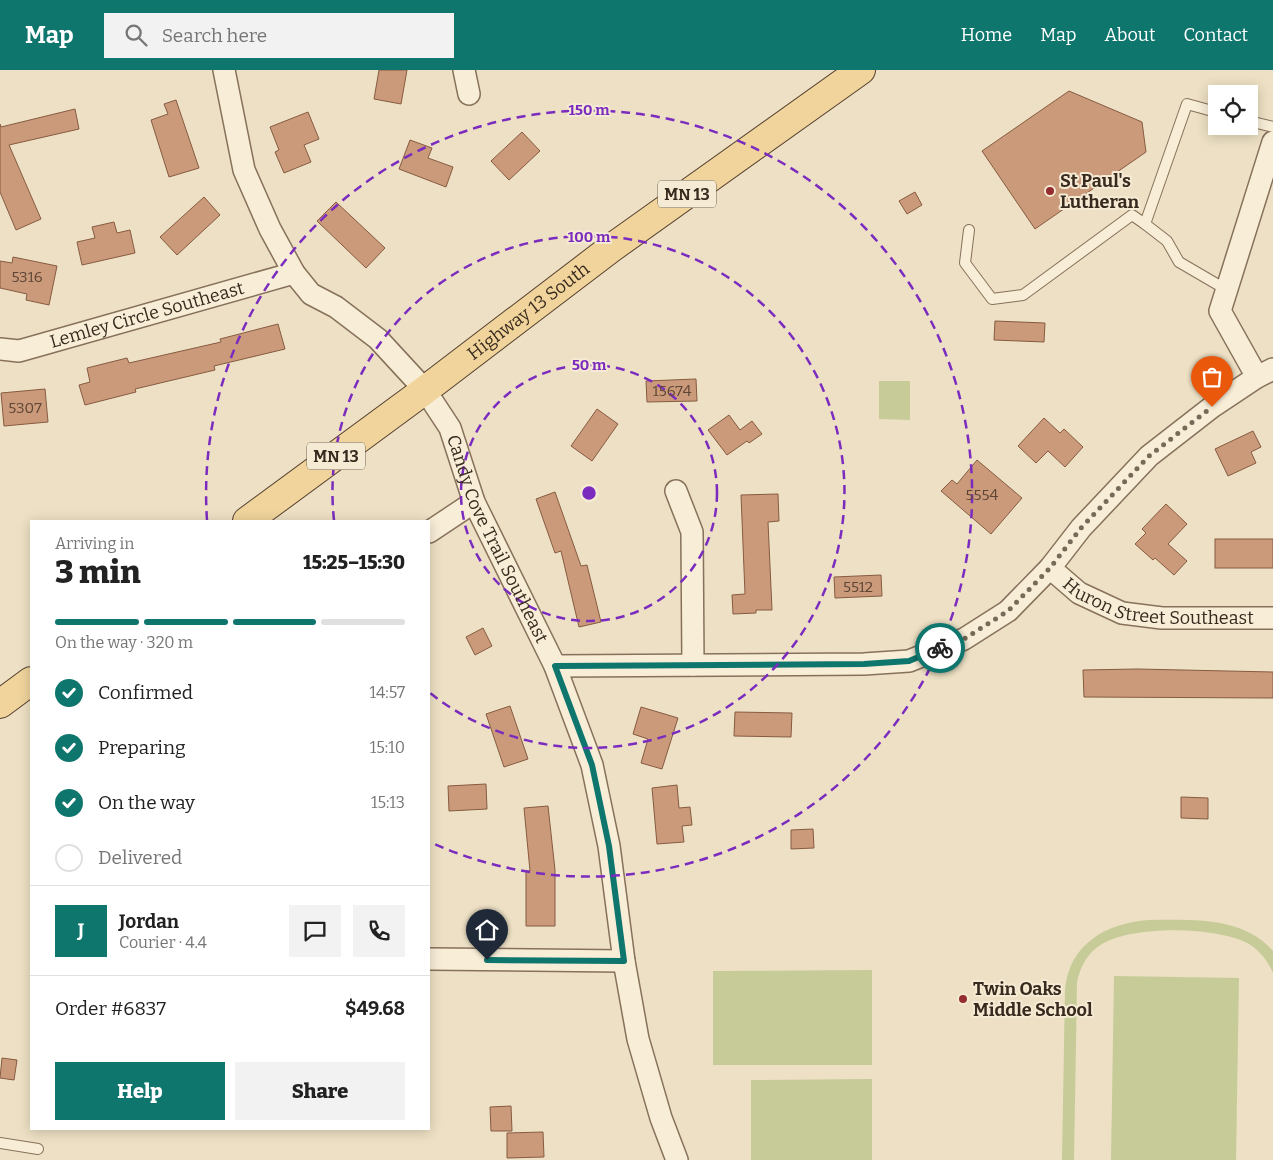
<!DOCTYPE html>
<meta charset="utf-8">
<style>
:root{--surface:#fff;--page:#f2f2f2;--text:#222;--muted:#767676;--line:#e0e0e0;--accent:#0f766e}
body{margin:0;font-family:Bitter,serif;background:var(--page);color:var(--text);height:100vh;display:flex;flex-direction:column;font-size:19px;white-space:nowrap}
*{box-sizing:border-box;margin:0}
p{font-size:16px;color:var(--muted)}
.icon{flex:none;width:28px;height:28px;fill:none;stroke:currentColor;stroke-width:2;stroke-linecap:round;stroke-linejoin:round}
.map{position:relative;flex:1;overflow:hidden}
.sheet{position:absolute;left:30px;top:450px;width:400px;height:610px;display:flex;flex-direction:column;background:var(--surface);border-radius:0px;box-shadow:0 2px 12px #0003}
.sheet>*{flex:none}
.buttons{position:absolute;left:1208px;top:15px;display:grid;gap:10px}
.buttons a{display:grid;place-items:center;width:50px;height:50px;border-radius:0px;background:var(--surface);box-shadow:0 2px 12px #0003;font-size:25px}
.pin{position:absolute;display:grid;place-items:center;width:42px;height:42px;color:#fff;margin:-51px -21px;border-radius:50% 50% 50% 0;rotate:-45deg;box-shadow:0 0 5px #0007}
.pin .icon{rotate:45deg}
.courier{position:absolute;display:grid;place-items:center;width:50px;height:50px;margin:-25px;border:4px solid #0f766e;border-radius:50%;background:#fff;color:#222;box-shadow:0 1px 6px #0007}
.summary em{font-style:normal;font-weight:800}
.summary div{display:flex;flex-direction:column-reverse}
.summary{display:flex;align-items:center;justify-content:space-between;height:85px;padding:0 25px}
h1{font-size:32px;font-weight:800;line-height:38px}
.bar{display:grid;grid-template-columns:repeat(4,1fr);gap:8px 5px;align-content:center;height:60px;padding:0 25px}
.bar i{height:6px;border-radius:4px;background:var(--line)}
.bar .active{background:var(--accent)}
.bar p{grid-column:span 4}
.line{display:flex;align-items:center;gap:12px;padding:0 25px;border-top:1px solid var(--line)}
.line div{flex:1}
.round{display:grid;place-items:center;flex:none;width:52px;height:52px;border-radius:0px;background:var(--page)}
ol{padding:0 25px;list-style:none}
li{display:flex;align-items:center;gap:15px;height:55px}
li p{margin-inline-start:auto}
li .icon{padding:5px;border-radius:50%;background:var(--accent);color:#fff;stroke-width:4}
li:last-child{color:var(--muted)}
li i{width:28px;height:28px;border:2px solid var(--line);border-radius:50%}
.action{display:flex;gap:10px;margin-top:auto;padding:10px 25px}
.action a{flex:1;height:58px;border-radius:0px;background:var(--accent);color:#fff;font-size:20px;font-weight:800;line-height:58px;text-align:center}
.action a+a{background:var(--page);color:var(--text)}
header{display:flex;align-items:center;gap:30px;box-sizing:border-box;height:70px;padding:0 25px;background:var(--accent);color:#fff}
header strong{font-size:24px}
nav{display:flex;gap:28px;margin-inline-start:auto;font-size:18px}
.search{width:350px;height:45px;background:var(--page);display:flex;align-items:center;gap:12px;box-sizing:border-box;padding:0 18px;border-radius:0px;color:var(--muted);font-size:19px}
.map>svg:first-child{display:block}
.green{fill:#c6cb98}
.building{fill:#cb9a7a;stroke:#865b41}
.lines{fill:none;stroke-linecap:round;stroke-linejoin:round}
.lane-casing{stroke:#87715b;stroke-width:12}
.street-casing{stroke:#87715b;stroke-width:24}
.primary-casing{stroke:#55402f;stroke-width:30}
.lane{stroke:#f8edd7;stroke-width:10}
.street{stroke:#f8edd7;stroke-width:21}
.primary{stroke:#f0d49c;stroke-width:28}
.done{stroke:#776a58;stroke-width:5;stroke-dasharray:0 9}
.route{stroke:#0f766e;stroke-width:6}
.ring{fill:none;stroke:#7b2cbf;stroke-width:2.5;stroke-dasharray:9 6}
.poi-dot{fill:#952c2f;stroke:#f5ead3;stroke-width:2}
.labels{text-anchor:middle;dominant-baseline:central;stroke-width:4;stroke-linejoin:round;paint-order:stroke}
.number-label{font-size:15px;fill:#5d4635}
.shield{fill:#f5ead3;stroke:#716454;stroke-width:1}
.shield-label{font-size:16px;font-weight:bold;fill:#382a1e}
.poi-label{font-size:18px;font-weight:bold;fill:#382a1e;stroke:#f5ead3;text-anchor:start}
.street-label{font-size:18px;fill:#382a1e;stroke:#f5ead3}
.centre{fill:#7b2cbf;stroke:#f5ead3;stroke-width:2.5}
.ring-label{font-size:15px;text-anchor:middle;font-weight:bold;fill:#7b2cbf;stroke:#f5ead3;stroke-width:4;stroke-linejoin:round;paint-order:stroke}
</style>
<header>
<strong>Map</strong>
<div class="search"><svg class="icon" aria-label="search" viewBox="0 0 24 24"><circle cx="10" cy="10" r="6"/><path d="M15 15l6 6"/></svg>Search here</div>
<nav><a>Home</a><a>Map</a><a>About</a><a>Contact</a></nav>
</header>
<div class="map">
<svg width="1273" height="1090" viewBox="0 0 1273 1090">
<rect width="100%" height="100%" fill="#ede0c4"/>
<g class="green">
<polygon points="879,311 910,311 910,350 879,349"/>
<path d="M1149,850C1192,850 1242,846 1273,881V903C1268,891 1260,881 1249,874C1216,856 1129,855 1099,876C1087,884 1080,898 1077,912L1074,1090H1062L1065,920C1069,874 1106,853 1149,850Z"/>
<polygon points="872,900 872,995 713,995 713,901"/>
<polygon points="1114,906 1239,908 1236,1090 1111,1090"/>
<polygon points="872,1009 872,1090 751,1090 751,1010"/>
</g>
<g class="building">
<polygon points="379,0 407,0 401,34 374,29"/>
<polygon points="1069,21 1142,52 1146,82 1035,159 982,81"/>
<polygon points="176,30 199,98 169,107 151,50 168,44 164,34"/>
<polygon points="75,39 79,59 9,75 41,149 16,160 0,122 0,54 1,57"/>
<polygon points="308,42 319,69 304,75 311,92 284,103 275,82 279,80 270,57"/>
<polygon points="522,62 540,81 509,110 491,91"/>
<polygon points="410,70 432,78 428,88 453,97 446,117 399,99"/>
<polygon points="915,122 922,135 907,144 899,131"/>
<polygon points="204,127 220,145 177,185 160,167"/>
<polygon points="336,132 385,178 366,198 317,151"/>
<polygon points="114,152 117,163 130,160 135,183 82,195 77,172 95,168 92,157"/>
<polygon points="13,187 57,196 49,235 26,230 27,224 0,218 0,191 12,193"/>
<polygon points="995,251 1045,253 1044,272 994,270"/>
<polygon points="278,254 285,279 214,296 215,300 135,319 136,322 85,335 79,315 90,312 87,298 127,288 129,293 221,272 220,269"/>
<polygon points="696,309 697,331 647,332 646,311"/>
<polygon points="45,319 48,352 4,356 1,323"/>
<polygon points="597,339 618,354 592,391 571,376"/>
<polygon points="729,345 740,360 752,351 762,364 749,373 747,371 727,385 708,360"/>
<polygon points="1044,348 1060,363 1064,359 1083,377 1065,397 1048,381 1036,393 1018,376"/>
<polygon points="1253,361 1261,377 1251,382 1256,393 1228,406 1215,379"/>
<polygon points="977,390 1022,428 991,464 941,421 952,410 957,414"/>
<polygon points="555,422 581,496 587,495 601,552 579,557 561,481 555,483 536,429"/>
<polygon points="778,424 779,451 768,452 772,540 756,540 756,543 733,544 732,525 745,524 741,425"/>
<polygon points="1166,434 1187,454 1168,474 1187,491 1174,505 1155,488 1153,490 1135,474 1146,463 1142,459"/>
<rect x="1215" y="469" width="58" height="29"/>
<polygon points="881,505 882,526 835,528 834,507"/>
<polygon points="483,558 492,576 475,585 466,567"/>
<polygon points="1137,599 1273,602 1273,628 1084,627 1083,600"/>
<polygon points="510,636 528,689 504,697 486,644"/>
<polygon points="641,637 678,648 662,699 641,693 648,669 633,664"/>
<polygon points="735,642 792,643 791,667 734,666"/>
<polygon points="486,714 487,739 449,741 448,716"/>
<polygon points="677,715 679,738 690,737 692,755 682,756 684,772 657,774 652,718"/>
<polygon points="1181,727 1208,728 1208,749 1181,748"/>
<polygon points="548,736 555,800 555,856 526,856 526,801 530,801 524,738"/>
<polygon points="813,759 814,778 791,779 791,760"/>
<polygon points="2,988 17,990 14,1010 0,1008"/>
<polygon points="511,1036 512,1061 491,1061 490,1037"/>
<polygon points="543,1062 544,1087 507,1088 507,1063"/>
</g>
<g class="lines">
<g class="lane-casing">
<g id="lane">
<polyline points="1216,42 1187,34 1145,154 1167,171 1179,192 1227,220"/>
<polyline points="1249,51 1273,57"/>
<polyline points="969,160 965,193 992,229 1023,225 1132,145 1145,154"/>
<polyline points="0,1073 38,1079"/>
</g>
</g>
<g class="street-casing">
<g id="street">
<path id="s1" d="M224,0L244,100L270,159L294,203L311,224L336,237L378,269L425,320L450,358L474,432L555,596L592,695L609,776L624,891L638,969L661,1048L677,1090"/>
<polyline points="464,0 469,24"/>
<path id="s2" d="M0,279L19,281L294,203"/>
<polyline points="1257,307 1220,241 1273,72"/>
<polyline points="676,421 692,462 693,595"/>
<polyline points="429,462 474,432"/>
<path id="s3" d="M1050,498L1079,523L1122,543L1162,548H1273"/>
<polyline points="555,596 864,594 909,591 964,569 1008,541 1050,498 1081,458 1149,386 1212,337 1257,307 1273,299"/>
<polyline points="429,889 624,891"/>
</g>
</g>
<g class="primary-casing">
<g id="primary">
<path id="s4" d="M247,451L425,320L610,179L861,0"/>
<polyline points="0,634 31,611"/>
</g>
</g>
<use href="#lane" class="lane"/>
<use href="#street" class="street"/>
<use href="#primary" class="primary"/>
</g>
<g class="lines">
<polyline class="done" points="940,578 964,569 1008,541 1050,498 1081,458 1149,386 1212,337"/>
<polyline class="route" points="487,890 624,891 609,776 592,695 555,596 864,594 909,591 940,578"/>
</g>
<g class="ring">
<circle cx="589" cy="423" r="128"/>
<path d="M334 450A256 256 0 1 1 430 623"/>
<path d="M207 450A383 383 0 1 1 430 772"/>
</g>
<g class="poi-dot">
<circle cx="1050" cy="121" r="5"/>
<circle cx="963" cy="929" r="5"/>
</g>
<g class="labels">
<g class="number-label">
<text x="27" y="207">5316</text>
<text x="672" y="321">15674</text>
<text x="25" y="338">5307</text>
<text x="982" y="425">5554</text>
<text x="858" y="517">5512</text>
</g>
<g class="shield">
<rect x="658" y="110.5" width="58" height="27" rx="4"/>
<rect x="307" y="372.5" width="58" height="27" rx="4"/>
</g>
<g class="shield-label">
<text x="687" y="124">MN 13</text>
<text x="336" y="386">MN 13</text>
</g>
<g class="poi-label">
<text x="1060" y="111">St Paul's<tspan x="1060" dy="21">Lutheran</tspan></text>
<text x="973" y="919">Twin Oaks<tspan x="973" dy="21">Middle School</tspan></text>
</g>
<g class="street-label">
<text stroke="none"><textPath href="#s4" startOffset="351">Highway 13 South</textPath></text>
<text stroke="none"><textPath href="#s2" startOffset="152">Lemley Circle Southeast</textPath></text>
<text stroke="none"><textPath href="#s1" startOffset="560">Candy Cove Trail Southeast</textPath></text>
<text stroke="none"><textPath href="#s3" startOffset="119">Huron Street Southeast</textPath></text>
</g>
</g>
<circle cx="589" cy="423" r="8" class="centre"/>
<g class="ring-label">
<text x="589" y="45">150 m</text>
<text x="589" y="172">100 m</text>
<text x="589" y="300">50 m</text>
</g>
</svg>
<div class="buttons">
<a><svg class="icon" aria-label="locate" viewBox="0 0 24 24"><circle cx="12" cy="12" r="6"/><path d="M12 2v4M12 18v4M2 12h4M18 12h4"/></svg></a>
</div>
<div class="pin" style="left:1212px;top:337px;background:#ea580c"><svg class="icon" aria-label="bag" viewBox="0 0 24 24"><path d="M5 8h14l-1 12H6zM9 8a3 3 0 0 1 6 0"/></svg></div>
<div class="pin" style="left:487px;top:890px;background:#1f2937"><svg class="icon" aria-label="home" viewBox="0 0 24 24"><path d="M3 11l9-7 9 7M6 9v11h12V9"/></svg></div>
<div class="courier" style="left:940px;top:578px"><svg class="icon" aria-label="bike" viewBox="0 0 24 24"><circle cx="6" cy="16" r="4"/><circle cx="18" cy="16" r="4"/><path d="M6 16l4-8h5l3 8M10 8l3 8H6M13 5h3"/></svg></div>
<section class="sheet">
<div class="summary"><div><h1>3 min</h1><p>Arriving in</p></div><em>15:25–15:30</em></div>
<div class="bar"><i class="active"></i><i class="active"></i><i class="active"></i><i></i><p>On the way · 320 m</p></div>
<ol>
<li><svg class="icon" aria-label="check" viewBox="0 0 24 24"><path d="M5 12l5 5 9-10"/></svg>Confirmed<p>14:57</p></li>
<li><svg class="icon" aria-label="check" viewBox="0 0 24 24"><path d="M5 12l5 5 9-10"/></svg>Preparing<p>15:10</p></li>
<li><svg class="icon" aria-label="check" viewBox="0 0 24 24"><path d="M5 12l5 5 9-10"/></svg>On the way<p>15:13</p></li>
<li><i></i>Delivered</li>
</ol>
<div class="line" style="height:90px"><b class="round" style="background:var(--accent);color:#fff">J</b><div><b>Jordan</b><p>Courier · 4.4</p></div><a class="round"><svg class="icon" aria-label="chat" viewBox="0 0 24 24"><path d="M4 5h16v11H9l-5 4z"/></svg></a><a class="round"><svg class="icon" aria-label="phone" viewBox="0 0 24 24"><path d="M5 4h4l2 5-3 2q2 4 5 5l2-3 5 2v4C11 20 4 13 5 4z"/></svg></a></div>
<div class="line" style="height:65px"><div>Order #6837</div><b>$49.68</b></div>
<div class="action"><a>Help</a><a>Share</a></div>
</section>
</div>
